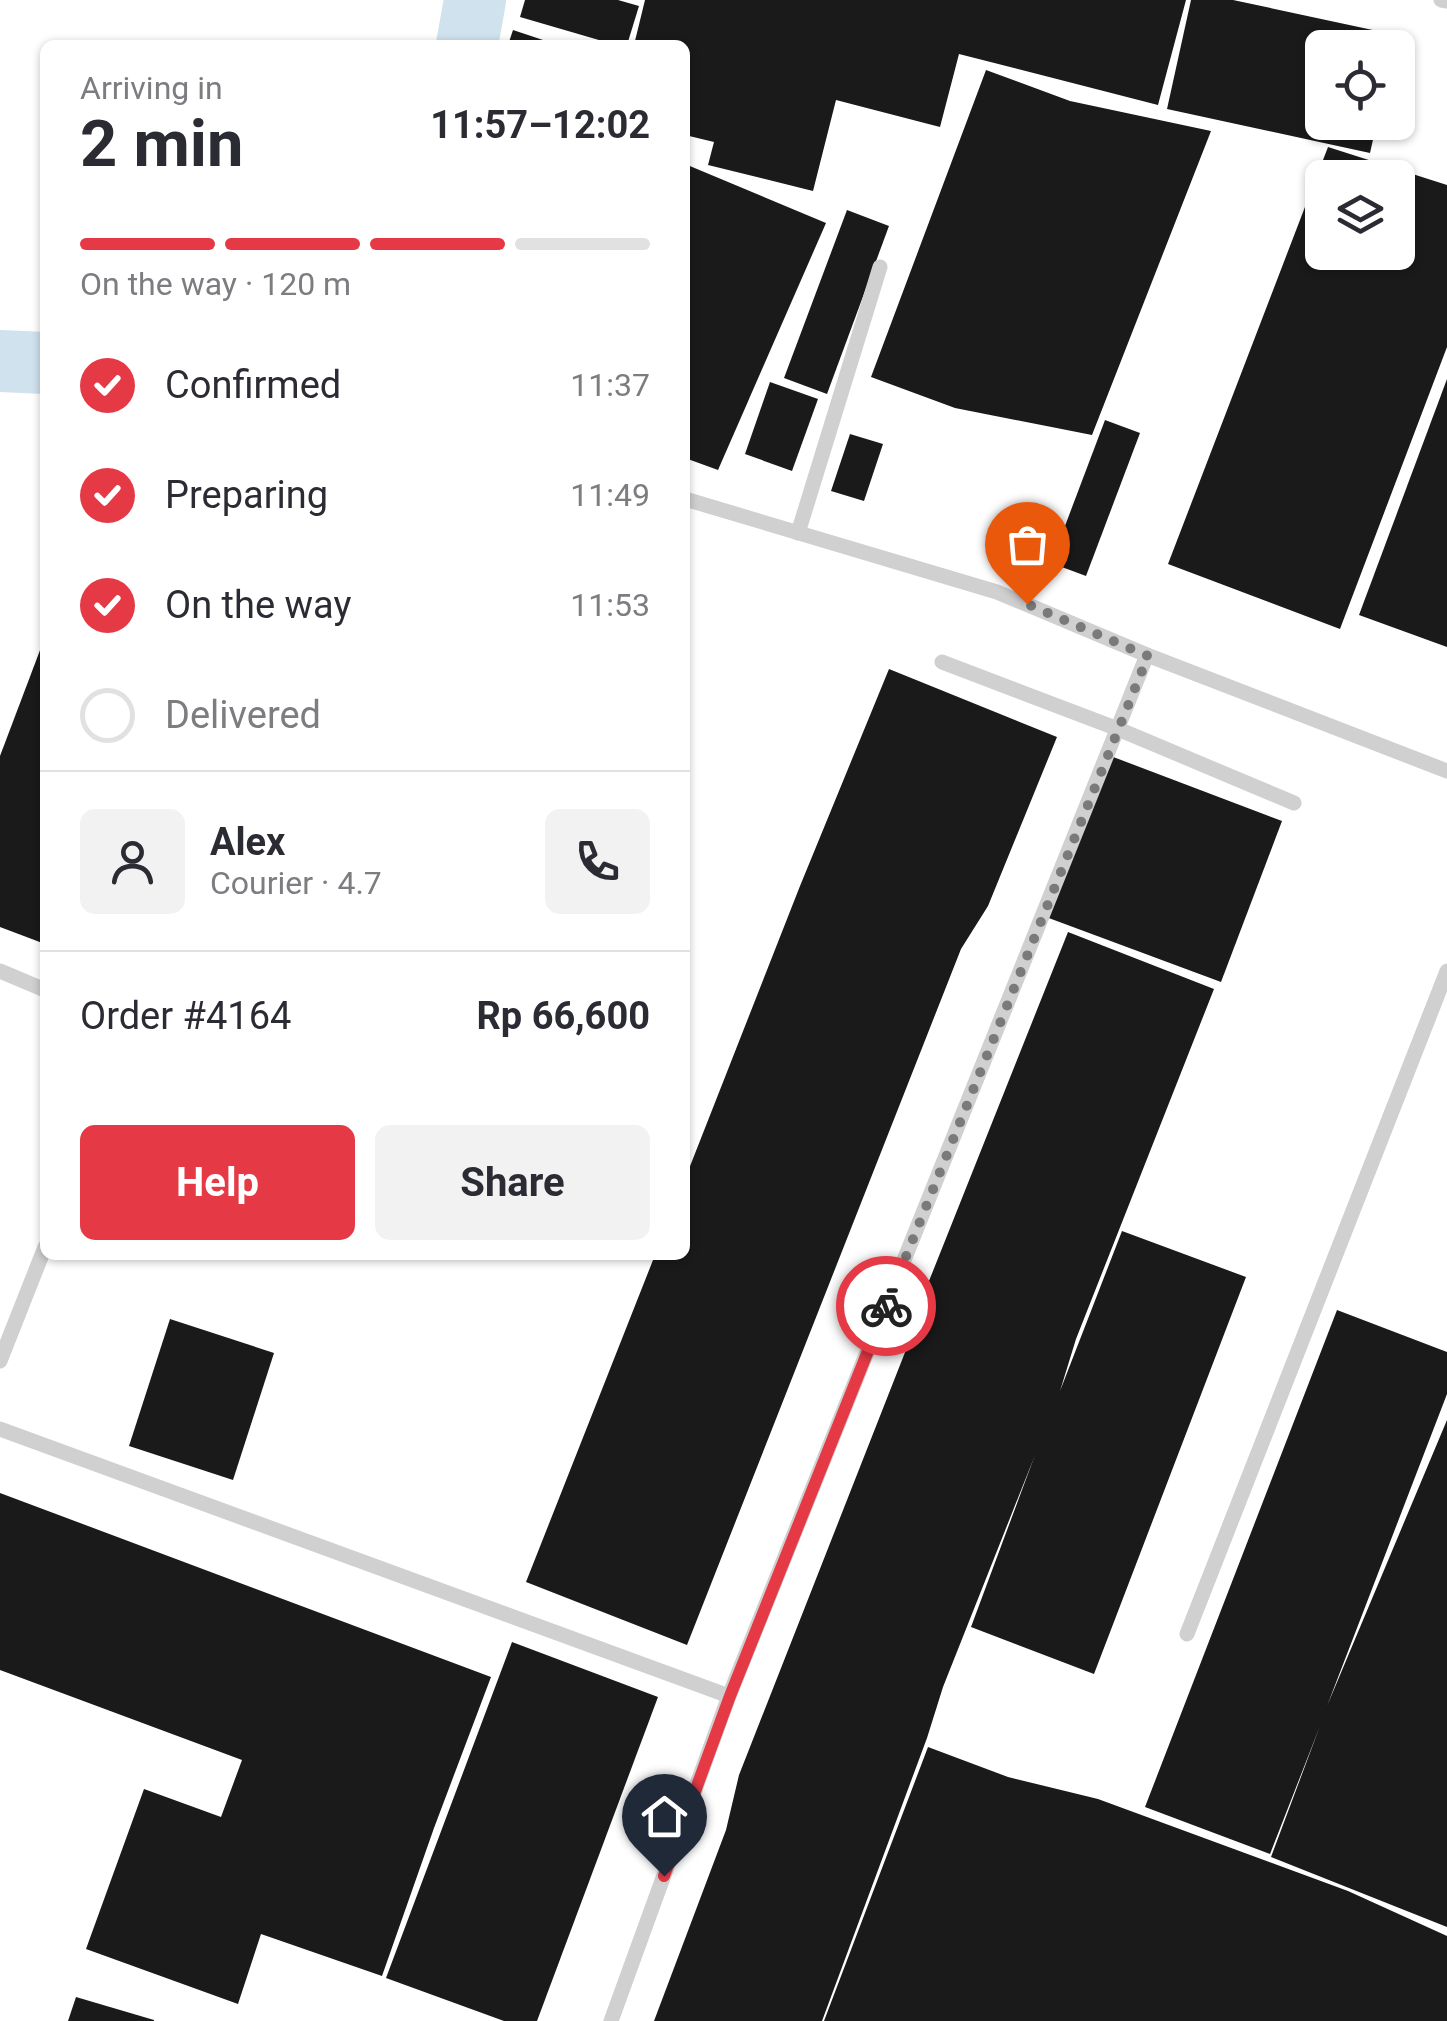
<!DOCTYPE html>
<meta charset="utf-8">
<style>
:root{--surface:#fff;--page:#f2f2f3;--text:#2b2b33;--muted:#7c7c81;--line:#e1e1e2;--accent:#e63946}
body{margin:0;font-family:Roboto,sans-serif;background:var(--page);color:var(--text);height:100vh;display:flex;flex-direction:column;font-size:38px;white-space:nowrap}
*{box-sizing:border-box;margin:0}
p{font-size:32px;color:var(--muted)}
.icon{flex:none;width:55px;height:55px;fill:none;stroke:currentColor;stroke-width:2;stroke-linecap:round;stroke-linejoin:round}
.map{position:relative;flex:1;overflow:hidden}
.sheet{position:absolute;left:40px;top:40px;width:650px;height:1220px;display:flex;flex-direction:column;background:var(--surface);border-radius:15px;box-shadow:0 2px 8px #0004}
.sheet>*{flex:none}
.buttons{position:absolute;left:1305px;top:30px;display:grid;gap:20px}
.buttons a{display:grid;place-items:center;width:110px;height:110px;border-radius:15px;background:var(--surface);box-shadow:0 2px 8px #0004;font-size:50px}
.pin{position:absolute;display:grid;place-items:center;width:85px;height:85px;color:#fff;margin:-102px -42px;border-radius:50% 50% 50% 0;rotate:-45deg;box-shadow:0 0 10px #0007}
.pin .icon{rotate:45deg}
.courier{position:absolute;display:grid;place-items:center;width:100px;height:100px;margin:-50px;border:8px solid #e63946;border-radius:50%;background:#fff;color:#222;box-shadow:0 2px 12px #0007}
.summary em{font-style:normal;font-weight:700}
.summary div{display:flex;flex-direction:column-reverse}
.summary{display:flex;align-items:center;justify-content:space-between;height:170px;padding:0 40px}
h1{font-size:65px;font-weight:700;line-height:75px}
.bar{display:grid;grid-template-columns:repeat(4,1fr);gap:15px 10px;align-content:center;height:120px;padding:0 40px}
.bar i{height:12px;border-radius:8px;background:var(--line)}
.bar .active{background:var(--accent)}
.bar p{grid-column:span 4}
.line{display:flex;align-items:center;gap:25px;padding:0 40px;border-top:2px solid var(--line)}
.line div{flex:1}
.round{display:grid;place-items:center;flex:none;width:105px;height:105px;border-radius:15px;background:var(--page)}
ol{padding:0 40px;list-style:none}
li{display:flex;align-items:center;gap:30px;height:110px}
li p{margin-inline-start:auto}
li .icon{padding:10px;border-radius:50%;background:var(--accent);color:#fff;stroke-width:4}
li:last-child{color:var(--muted)}
li i{width:55px;height:55px;border:5px solid var(--line);border-radius:50%}
.action{display:flex;gap:20px;margin-top:auto;padding:20px 40px}
.action a{flex:1;height:115px;border-radius:15px;background:var(--accent);color:#fff;font-size:40px;font-weight:700;line-height:115px;text-align:center}
.action a+a{background:var(--page);color:var(--text)}
.map>svg:first-child{display:block}
.lines{fill:none;stroke-linecap:round;stroke-linejoin:round}
.river{stroke:#cfe2ee;stroke-width:62}
.building{fill:#1a1a1a;fill-rule:evenodd}
.service{stroke:#d0d0d0;stroke-width:15}
.done{stroke:#7a7a7a;stroke-width:10;stroke-dasharray:0 18}
.route{stroke:#e63946;stroke-width:12}
</style>
<div class="map">
<svg width="1447" height="2021" viewBox="0 0 1447 2021">
<rect width="100%" height="100%" fill="#fff"/>
<g class="lines">
<g class="river">
<polyline points="467,45 475,0"/>
<polyline points="0,361 45,363"/>
</g>
</g>
<g class="building">
<polygon points="525,0 618,0 639,6 627,45 616,45 520,17"/>
<polygon points="645,0 1186,0 1158,105 959,54 940,127 836,100 813,191 708,165 714,142 685,135 685,45 634,45"/>
<polygon points="1191,0 1233,0 1396,35 1393,48 1322,48 1322,122 1377,122 1370,153 1167,109"/>
<polygon points="513,30 555,44 555,45 508,45"/>
<polygon points="986,70 1070,101 1211,131 1092,435 955,408 871,377"/>
<path d="M1328,147L1447,185V347L1340,629L1168,564ZM1322,178H1398V252H1322Z"/>
<polygon points="685,164 826,223 718,470 685,458"/>
<polygon points="847,210 889,226 827,394 784,378"/>
<polygon points="1447,379 1447,647 1359,615"/>
<polygon points="770,382 818,399 792,471 745,454"/>
<polygon points="1105,420 1140,433 1086,576 1051,563"/>
<polygon points="850,434 883,444 864,501 831,491"/>
<polygon points="45,637 45,944 0,927 0,756"/>
<polygon points="889,669 1057,737 988,906 961,949 687,1645 526,1582 655,1255 685,1255 685,1179 800,886"/>
<polygon points="1108,755 1282,821 1221,982 1046,917"/>
<polygon points="1068,932 1214,989 1076,1339 1060,1391 1122,1231 1246,1277 1094,1674 971,1627 1035,1455 943,1687 927,1738 822,2021 654,2021 726,1830 739,1775 913,1332 929,1281"/>
<polygon points="1337,1310 1447,1352 1447,1394 1327,1706 1447,1420 1447,1927 1271,1857 1320,1726 1270,1854 1145,1807"/>
<polygon points="170,1319 274,1353 233,1480 129,1446"/>
<polygon points="0,1493 491,1677 434,1828 382,1976 261,1934 238,2004 86,1949 144,1789 221,1817 242,1760 0,1670"/>
<polygon points="512,1642 658,1697 537,2021 504,2021 386,1978"/>
<polygon points="928,1747 1008,1777 1098,1799 1348,1891 1447,1936 1447,2021 824,2021"/>
<polygon points="76,1997 154,2020 154,2021 68,2021"/>
</g>
<g class="lines">
<g class="service">
<polyline points="1441,0 1447,1"/>
<polyline points="685,499 997,592 1147,655 1447,771"/>
<polyline points="798,533 880,267"/>
<polyline points="942,662 1118,729 1294,803"/>
<polyline points="0,971 45,990"/>
<polyline points="0,1361 45,1247"/>
<polyline points="0,1429 729,1696"/>
<polyline points="1187,1634 1447,971"/>
<polyline points="611,2021 729,1696 1147,655"/>
</g>
</g>
<g class="lines">
<polyline class="done" points="886,1306 1148,656 1027,604"/>
<polyline class="route" points="664,1876 730,1696 886,1306"/>
</g>
</svg>
<div class="buttons">
<a><svg class="icon" aria-label="locate" viewBox="0 0 24 24"><circle cx="12" cy="12" r="6"/><path d="M12 2v4M12 18v4M2 12h4M18 12h4"/></svg></a>
<a><svg class="icon" aria-label="layers" viewBox="0 0 24 24"><path d="M12 4l9 5-9 5-9-5zM3 14l9 5 9-5"/></svg></a>
</div>
<div class="pin" style="left:1027px;top:604px;background:#ea580c"><svg class="icon" aria-label="bag" viewBox="0 0 24 24"><path d="M5 8h14l-1 12H6zM9 8a3 3 0 0 1 6 0"/></svg></div>
<div class="pin" style="left:664px;top:1876px;background:#1f2937"><svg class="icon" aria-label="home" viewBox="0 0 24 24"><path d="M3 11l9-7 9 7M6 9v11h12V9"/></svg></div>
<div class="courier" style="left:886px;top:1306px"><svg class="icon" aria-label="bike" viewBox="0 0 24 24"><circle cx="6" cy="16" r="4"/><circle cx="18" cy="16" r="4"/><path d="M6 16l4-8h5l3 8M10 8l3 8H6M13 5h3"/></svg></div>
<section class="sheet">
<div class="summary"><div><h1>2 min</h1><p>Arriving in</p></div><em>11:57–12:02</em></div>
<div class="bar"><i class="active"></i><i class="active"></i><i class="active"></i><i></i><p>On the way · 120 m</p></div>
<ol>
<li><svg class="icon" aria-label="check" viewBox="0 0 24 24"><path d="M5 12l5 5 9-10"/></svg>Confirmed<p>11:37</p></li>
<li><svg class="icon" aria-label="check" viewBox="0 0 24 24"><path d="M5 12l5 5 9-10"/></svg>Preparing<p>11:49</p></li>
<li><svg class="icon" aria-label="check" viewBox="0 0 24 24"><path d="M5 12l5 5 9-10"/></svg>On the way<p>11:53</p></li>
<li><i></i>Delivered</li>
</ol>
<div class="line" style="height:180px"><a class="round"><svg class="icon" aria-label="person" viewBox="0 0 24 24"><circle cx="12" cy="8" r="4"/><path d="M4 21q1-7 8-7t8 7"/></svg></a><div><b>Alex</b><p>Courier · 4.7</p></div><a class="round"><svg class="icon" aria-label="phone" viewBox="0 0 24 24"><path d="M5 4h4l2 5-3 2q2 4 5 5l2-3 5 2v4C11 20 4 13 5 4z"/></svg></a></div>
<div class="line" style="height:130px"><div>Order #4164</div><b>Rp 66,600</b></div>
<div class="action"><a>Help</a><a>Share</a></div>
</section>
</div>
